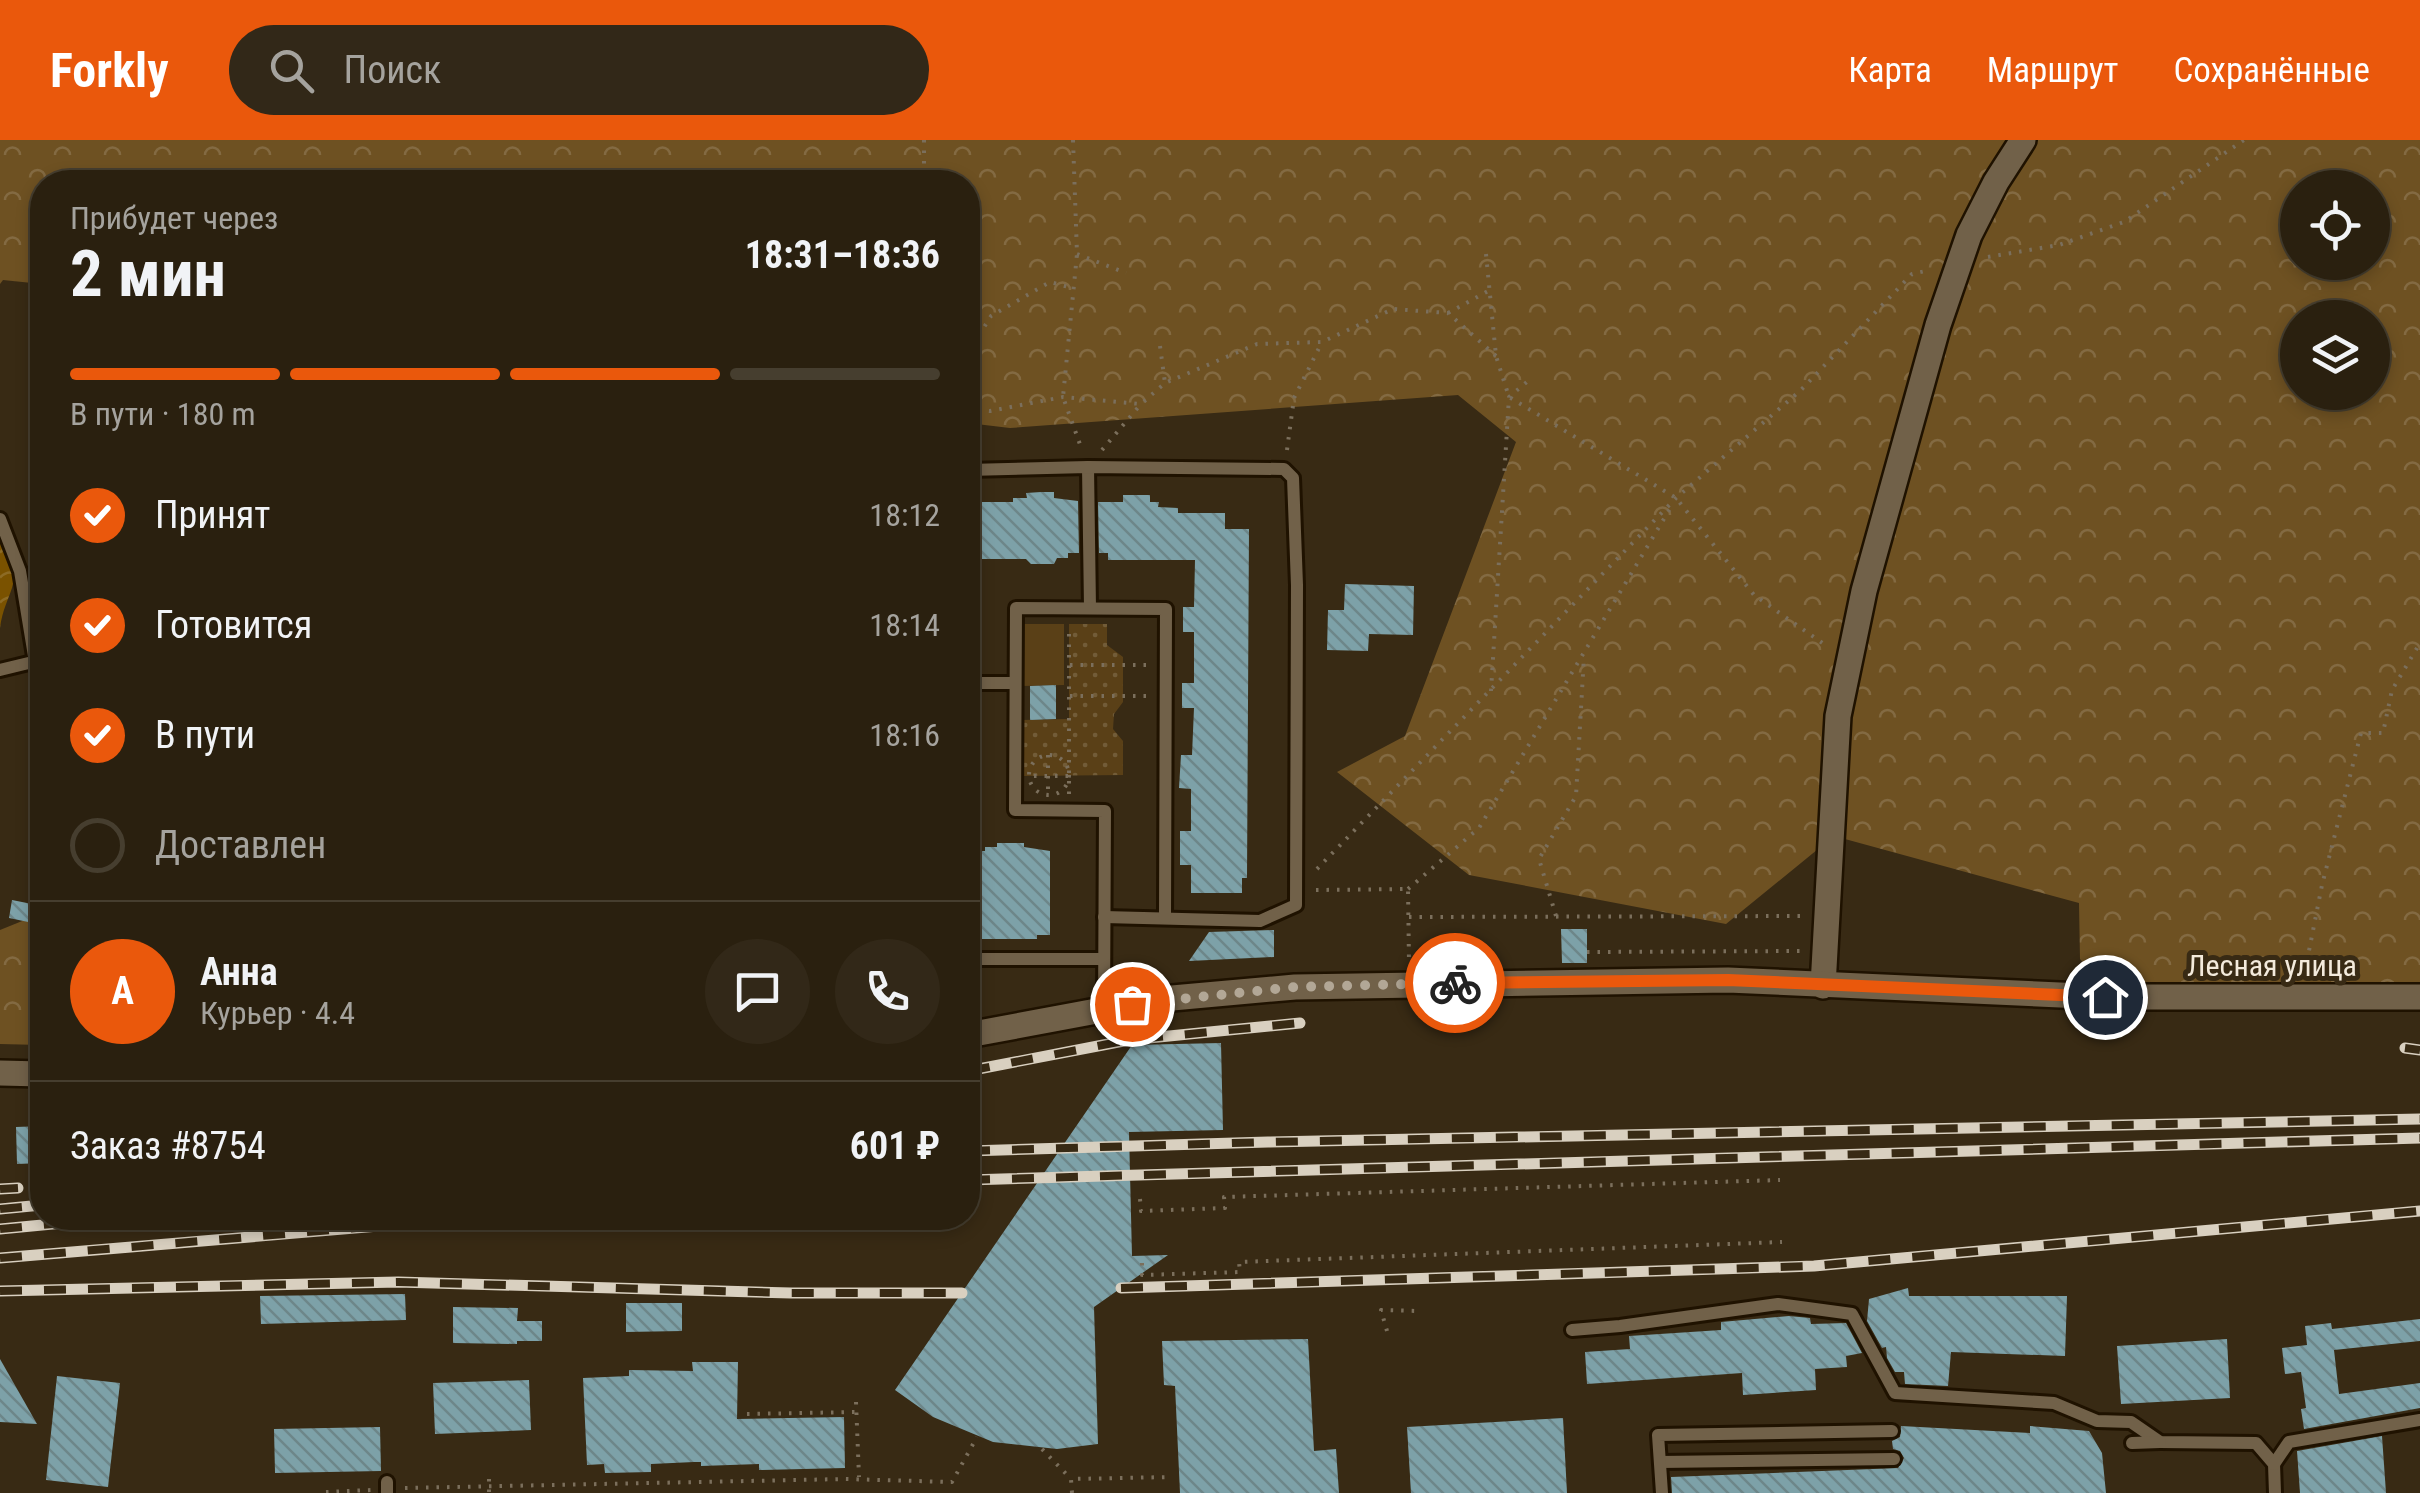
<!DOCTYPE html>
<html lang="ru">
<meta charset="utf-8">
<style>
:root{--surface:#2a200f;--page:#322818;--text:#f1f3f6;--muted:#a5a39e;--line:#463e2f;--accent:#ea580c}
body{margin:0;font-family:"Roboto Condensed",sans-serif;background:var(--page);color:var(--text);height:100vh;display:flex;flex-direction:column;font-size:38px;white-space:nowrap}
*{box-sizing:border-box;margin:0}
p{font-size:32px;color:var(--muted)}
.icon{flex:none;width:55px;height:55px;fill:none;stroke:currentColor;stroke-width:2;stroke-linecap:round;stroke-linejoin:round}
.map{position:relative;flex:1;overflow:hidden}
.sheet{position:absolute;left:30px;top:30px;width:950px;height:1060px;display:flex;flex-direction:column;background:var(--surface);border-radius:40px;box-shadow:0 5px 15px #0003,0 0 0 2px var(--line)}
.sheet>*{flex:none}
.tools{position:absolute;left:2280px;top:30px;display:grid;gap:20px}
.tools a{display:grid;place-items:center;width:110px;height:110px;border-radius:50%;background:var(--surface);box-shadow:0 5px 15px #0003,0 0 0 2px var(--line);font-size:50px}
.pin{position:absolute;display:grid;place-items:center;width:85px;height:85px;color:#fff;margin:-42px;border:5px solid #fff;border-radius:50%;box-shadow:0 2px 10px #0007}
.courier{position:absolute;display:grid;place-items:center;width:100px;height:100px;margin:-50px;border:8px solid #ea580c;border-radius:50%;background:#fff;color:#222;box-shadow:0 2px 12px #0007}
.overview em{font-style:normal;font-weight:700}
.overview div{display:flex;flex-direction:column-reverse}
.overview{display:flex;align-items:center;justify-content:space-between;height:170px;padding:0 40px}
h1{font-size:65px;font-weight:700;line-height:75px}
.bar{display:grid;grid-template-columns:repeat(4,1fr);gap:15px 10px;align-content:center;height:120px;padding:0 40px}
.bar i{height:12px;border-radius:8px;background:var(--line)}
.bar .on{background:var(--accent)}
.bar p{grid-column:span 4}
.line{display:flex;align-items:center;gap:25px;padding:0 40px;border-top:2px solid var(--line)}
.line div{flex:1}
.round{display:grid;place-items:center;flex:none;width:105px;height:105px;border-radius:52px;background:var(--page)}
ol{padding:0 40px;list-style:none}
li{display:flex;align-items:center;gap:30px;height:110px}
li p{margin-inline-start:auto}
li .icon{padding:10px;border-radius:50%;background:var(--accent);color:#fff;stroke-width:4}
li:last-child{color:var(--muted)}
li i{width:55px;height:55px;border:5px solid var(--line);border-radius:50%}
header{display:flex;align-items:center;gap:60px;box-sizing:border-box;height:140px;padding:0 50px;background:var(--accent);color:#fff}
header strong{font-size:48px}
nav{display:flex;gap:55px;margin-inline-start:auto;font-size:35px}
.search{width:700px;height:90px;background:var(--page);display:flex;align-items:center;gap:25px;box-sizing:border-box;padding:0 35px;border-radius:55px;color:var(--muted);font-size:38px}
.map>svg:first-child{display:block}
.grass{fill:url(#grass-dots)}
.forest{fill:url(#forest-crowns);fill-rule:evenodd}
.pitch{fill:#5a4017}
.water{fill:url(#water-waves)}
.building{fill:url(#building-back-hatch)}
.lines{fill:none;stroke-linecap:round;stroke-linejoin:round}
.lane-casing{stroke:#1f1200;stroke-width:18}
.street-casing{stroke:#1f1200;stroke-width:30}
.path{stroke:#7b6f5c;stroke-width:4;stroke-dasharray:2.5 8;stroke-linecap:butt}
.lane{stroke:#716149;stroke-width:12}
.street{stroke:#716149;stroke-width:25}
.rail-casing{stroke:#d9d0c0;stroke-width:11}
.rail{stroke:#382a14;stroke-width:8;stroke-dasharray:22;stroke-linecap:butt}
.done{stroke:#b2a796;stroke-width:10;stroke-dasharray:0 18}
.route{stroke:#ea580c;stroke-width:12}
.labels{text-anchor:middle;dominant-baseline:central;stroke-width:10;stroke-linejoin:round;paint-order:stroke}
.street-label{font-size:30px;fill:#f3eadc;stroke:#382a14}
</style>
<header>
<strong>Forkly</strong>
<div class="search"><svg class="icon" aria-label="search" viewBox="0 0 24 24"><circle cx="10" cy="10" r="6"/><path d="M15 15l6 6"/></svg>Поиск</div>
<nav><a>Карта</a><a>Маршрут</a><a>Сохранённые</a></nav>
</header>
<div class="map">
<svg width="2420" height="1353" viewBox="0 0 2420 1353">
<defs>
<pattern id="grass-dots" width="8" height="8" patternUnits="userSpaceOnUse" patternTransform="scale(2.5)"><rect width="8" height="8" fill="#5a4017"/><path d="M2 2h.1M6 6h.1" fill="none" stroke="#725c38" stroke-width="1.8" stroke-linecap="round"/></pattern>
<pattern id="forest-crowns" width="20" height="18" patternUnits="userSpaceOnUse" patternTransform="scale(2.5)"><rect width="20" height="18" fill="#6e5122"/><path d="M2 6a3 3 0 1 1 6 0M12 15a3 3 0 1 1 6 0" fill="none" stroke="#836a42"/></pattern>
<pattern id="water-waves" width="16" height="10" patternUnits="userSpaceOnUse" patternTransform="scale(2.5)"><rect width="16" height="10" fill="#7a5200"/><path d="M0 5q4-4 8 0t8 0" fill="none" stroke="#8d6b25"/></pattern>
<pattern id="building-back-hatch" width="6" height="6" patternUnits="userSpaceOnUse" patternTransform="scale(2.5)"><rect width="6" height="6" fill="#7da1a8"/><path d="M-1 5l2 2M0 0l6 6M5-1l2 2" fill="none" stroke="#6d8689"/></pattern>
</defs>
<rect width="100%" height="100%" fill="#382a14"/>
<polygon class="grass" points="1069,484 1107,484 1107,505 1123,517 1123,562 1114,574 1113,589 1123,601 1123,635 1022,636 1022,580 1069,579"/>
<g class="forest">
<path d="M0,0H2420V842L2104,846L2080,819L2079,763L1834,696L1726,784L1469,735L1337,632L1405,596L1516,302L1458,255L1010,288L968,283V42H42V144L3,140L0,144ZM2298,48H2372V122H2298ZM2298,178H2372V252H2298Z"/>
<polygon points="42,773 42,905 0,904 0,790"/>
</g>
<polygon class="pitch" points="1022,484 1064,484 1064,545 1023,546"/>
<path class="water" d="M0,403L6,404C25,446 5,451 0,488Z"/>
<g class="building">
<polygon points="1041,352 1054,352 1054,358 1078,361 1079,413 1068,413 1068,418 1057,418 1054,424 1031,424 1026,419 968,419 968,362 1013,362 1013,358 1027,358 1026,353"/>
<polygon points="1123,355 1150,355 1150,362 1159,362 1158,367 1178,368 1178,373 1225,373 1225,389 1249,389 1247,738 1242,738 1242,753 1191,753 1191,725 1180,725 1180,691 1191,691 1191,649 1179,648 1181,615 1192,615 1194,568 1182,568 1182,543 1194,543 1194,492 1183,492 1183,467 1194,467 1195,420 1108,420 1108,413 1099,413 1098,362 1123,362"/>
<polygon points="1345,444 1414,446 1413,495 1369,494 1368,511 1327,510 1328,470 1344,470"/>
<polygon points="1056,545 1056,579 1030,580 1030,546"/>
<polygon points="997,703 1024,703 1024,707 1050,711 1050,795 1037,795 1037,799 968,799 968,711 985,711 985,707 997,707"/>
<polygon points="12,760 37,765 33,783 9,778"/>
<polygon points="1561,789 1587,789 1587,823 1562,823"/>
<polygon points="1274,790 1274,817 1189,821 1209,792"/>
<polygon points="1221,903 1223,990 1129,992 1132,1116 1168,1115 1094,1167 1098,1304 1057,1309 993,1302 933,1277 895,1250 1132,905"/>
<polygon points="42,986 42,1023 17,1024 16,987"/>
<polygon points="1908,1148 1909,1156 2067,1156 2065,1216 1951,1212 1948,1246 1905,1244 1904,1232 1895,1232 1887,1218 1886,1207 1882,1208 1867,1181 1869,1159"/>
<polygon points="405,1154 406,1180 261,1184 260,1156"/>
<polygon points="626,1163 682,1163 682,1191 626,1192"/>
<polygon points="453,1167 518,1168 517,1181 542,1181 542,1201 517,1201 517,1204 453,1203"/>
<polygon points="1789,1176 1810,1178 1811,1184 1846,1183 1862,1213 1846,1216 1847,1227 1815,1229 1816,1250 1743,1255 1742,1233 1587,1244 1585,1212 1630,1209 1629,1196 1721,1190 1721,1182"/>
<polygon points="2420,1179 2420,1201 2334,1210 2339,1254 2420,1243 2420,1268 2304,1289 2301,1269 2306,1268 2301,1232 2285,1234 2282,1208 2307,1205 2305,1186 2331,1183 2332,1189"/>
<polygon points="1308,1199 1314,1311 1336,1309 1339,1353 1180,1353 1175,1246 1164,1245 1162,1201"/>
<polygon points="2227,1199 2230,1258 2121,1264 2117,1206"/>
<polygon points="0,1219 37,1284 0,1282"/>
<polygon points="692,1222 738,1222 737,1279 844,1277 845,1328 759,1330 759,1324 701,1326 701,1322 694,1322 651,1324 651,1332 605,1333 604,1324 587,1325 583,1238 629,1236 629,1230 693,1231"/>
<polygon points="57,1236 120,1243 108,1347 46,1340"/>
<polygon points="529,1240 531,1290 435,1294 433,1243"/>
<polygon points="1563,1278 1567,1353 1411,1353 1407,1287"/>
<polygon points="1901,1286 2030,1293 2030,1286 2089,1291 2102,1313 2106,1353 1672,1353 1671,1337 1898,1328 1904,1318 1900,1311 1893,1309 1892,1301 1900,1297"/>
<polygon points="380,1287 381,1331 275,1333 274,1289"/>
<polygon points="2382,1296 2386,1353 2300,1353 2297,1311"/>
</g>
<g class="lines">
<g class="lane-casing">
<g id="lane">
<polyline points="1088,327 1090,468"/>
<polyline points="968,330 1088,327 1284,329 1293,338 1297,445 1296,765 1260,781 1104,777"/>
<polyline points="0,379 20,431 35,522"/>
<polyline points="0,530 41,520"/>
<polyline points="968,543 1015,543"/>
<polyline points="968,819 1104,819"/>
<polyline points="1104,869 1105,671 1015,670 1016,468 1166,469 1165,778"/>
<polyline points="1572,1190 1620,1186 1778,1164 1852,1174 1895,1253 2054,1263 2097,1281 2131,1282 2160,1302 2256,1303 2274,1324 2275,1353"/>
<polyline points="2132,1303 2160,1302"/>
<polyline points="1660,1322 1894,1319"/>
<polyline points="2274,1324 2289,1302 2420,1280"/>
<polyline points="387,1342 387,1353"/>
<polyline points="1662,1353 1658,1295 1892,1291"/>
</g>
</g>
<g class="street-casing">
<g id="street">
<polyline points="1823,846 1838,576 1864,451 1938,185 1969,95 1996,42 2023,0"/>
<polyline points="968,895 1161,859 1295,847 1728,840 2105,857 2420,857"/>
<polyline points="0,933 42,934"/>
</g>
</g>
<g class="path">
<polyline points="924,0 924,42"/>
<polyline points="1073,0 1077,114 1063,257 1082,310"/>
<polyline points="1077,114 1126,133"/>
<polyline points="1486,114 1496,216 1509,257 1676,358 1754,455 1828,507"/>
<polyline points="1988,117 2059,105 2124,82 2244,0"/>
<polyline points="1448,173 1490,150"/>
<polyline points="1160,206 1165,243"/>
<polyline points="968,213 991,176 1050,142 1072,148"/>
<polyline points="968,269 990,271 1063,257 1141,264 1165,243 1257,204 1322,202 1393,169 1448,173 1496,216"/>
<polyline points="1102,310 1141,264"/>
<polyline points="1287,310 1294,258 1322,202"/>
<polyline points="1070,525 1146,525"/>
<polyline points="1491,551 1509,257 1528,241"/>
<polyline points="1070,556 1146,556"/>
<polyline points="1048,615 1048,650"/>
<circle cx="1049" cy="635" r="20"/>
<polyline points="1034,636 1069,636"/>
<polyline points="1069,654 1069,488"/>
<polyline points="1317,729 1676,358 1801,250 1912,134 1930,130"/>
<polyline points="1408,749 1479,688 1671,367"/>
<polyline points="1316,750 1408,749 1409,822"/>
<polyline points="1556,776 1539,719 1576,656 1584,516"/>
<polyline points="1409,777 1805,776"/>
<polyline points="1587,812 1802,811"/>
<polyline points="2305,831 2322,745 2361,593 2383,593 2392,550 2420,503"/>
<polyline points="1140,1059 1141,1071 1225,1068 1224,1057 1780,1040"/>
<polyline points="1142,1123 1142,1135 1240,1132 1239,1122 1782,1102"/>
<polyline points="1387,1191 1381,1170 1418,1171"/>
<polyline points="856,1262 859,1337"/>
<polyline points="747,1274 857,1272"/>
<polyline points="1042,1309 1070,1338"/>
<polyline points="489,1339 489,1353"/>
<polyline points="405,1348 845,1339 952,1342 977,1297"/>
<polyline points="326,1352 371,1350"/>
<polyline points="1072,1353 1071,1339 1172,1337"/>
</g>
<use href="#lane" class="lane"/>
<use href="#street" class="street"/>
<g class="rail-casing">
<g id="rail">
<polyline points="2405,908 2420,910"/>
<polyline points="968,931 1129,900 1300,883"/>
<polyline points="968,1011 1268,1002 2420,979"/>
<polyline points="968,1040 2420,998"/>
<polyline points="0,1049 18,1048"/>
<polyline points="0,1069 42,1065"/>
<polyline points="0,1089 116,1078"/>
<polyline points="0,1118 474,1078"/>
<polyline points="1121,1148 1814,1126 2420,1071"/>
<polyline points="0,1151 398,1142 791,1153 962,1153"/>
</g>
</g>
<use href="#rail" class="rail"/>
</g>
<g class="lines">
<polyline class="done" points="1132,864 1295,847 1455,843"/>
<polyline class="route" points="1455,843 1728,840 2105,857"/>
</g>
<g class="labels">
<g class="street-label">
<text x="2272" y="825">Лесная улица</text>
</g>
</g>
</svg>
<div class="tools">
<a><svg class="icon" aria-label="locate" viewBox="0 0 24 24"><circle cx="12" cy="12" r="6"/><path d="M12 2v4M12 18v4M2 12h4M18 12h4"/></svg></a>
<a><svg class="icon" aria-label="layers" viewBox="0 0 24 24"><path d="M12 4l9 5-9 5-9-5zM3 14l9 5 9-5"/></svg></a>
</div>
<div class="pin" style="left:1132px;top:864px;background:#ea580c"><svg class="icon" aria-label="bag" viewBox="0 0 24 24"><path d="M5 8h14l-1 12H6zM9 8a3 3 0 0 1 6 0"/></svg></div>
<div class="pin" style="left:2105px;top:857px;background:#1f2937"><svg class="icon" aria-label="home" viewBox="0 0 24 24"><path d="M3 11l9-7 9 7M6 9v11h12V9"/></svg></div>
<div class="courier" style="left:1455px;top:843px"><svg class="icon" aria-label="bike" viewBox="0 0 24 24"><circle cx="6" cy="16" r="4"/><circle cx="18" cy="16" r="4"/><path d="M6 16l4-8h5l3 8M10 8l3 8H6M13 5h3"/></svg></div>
<section class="sheet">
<div class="overview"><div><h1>2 мин</h1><p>Прибудет через</p></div><em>18:31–18:36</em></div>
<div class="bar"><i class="on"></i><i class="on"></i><i class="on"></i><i></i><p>В пути · 180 m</p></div>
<ol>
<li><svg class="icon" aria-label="check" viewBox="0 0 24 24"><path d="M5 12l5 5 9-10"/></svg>Принят<p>18:12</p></li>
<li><svg class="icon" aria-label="check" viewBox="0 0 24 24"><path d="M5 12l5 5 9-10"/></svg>Готовится<p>18:14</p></li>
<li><svg class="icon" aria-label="check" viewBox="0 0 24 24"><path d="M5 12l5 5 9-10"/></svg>В пути<p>18:16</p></li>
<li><i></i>Доставлен</li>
</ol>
<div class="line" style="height:180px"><b class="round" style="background:var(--accent);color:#fff">А</b><div><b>Анна</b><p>Курьер · 4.4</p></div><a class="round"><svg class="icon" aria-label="chat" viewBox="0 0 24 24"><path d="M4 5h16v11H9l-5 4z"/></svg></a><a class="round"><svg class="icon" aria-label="phone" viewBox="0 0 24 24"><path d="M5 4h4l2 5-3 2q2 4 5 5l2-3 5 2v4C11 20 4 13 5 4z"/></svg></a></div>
<div class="line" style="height:130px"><div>Заказ #8754</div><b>601 ₽</b></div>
</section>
</div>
